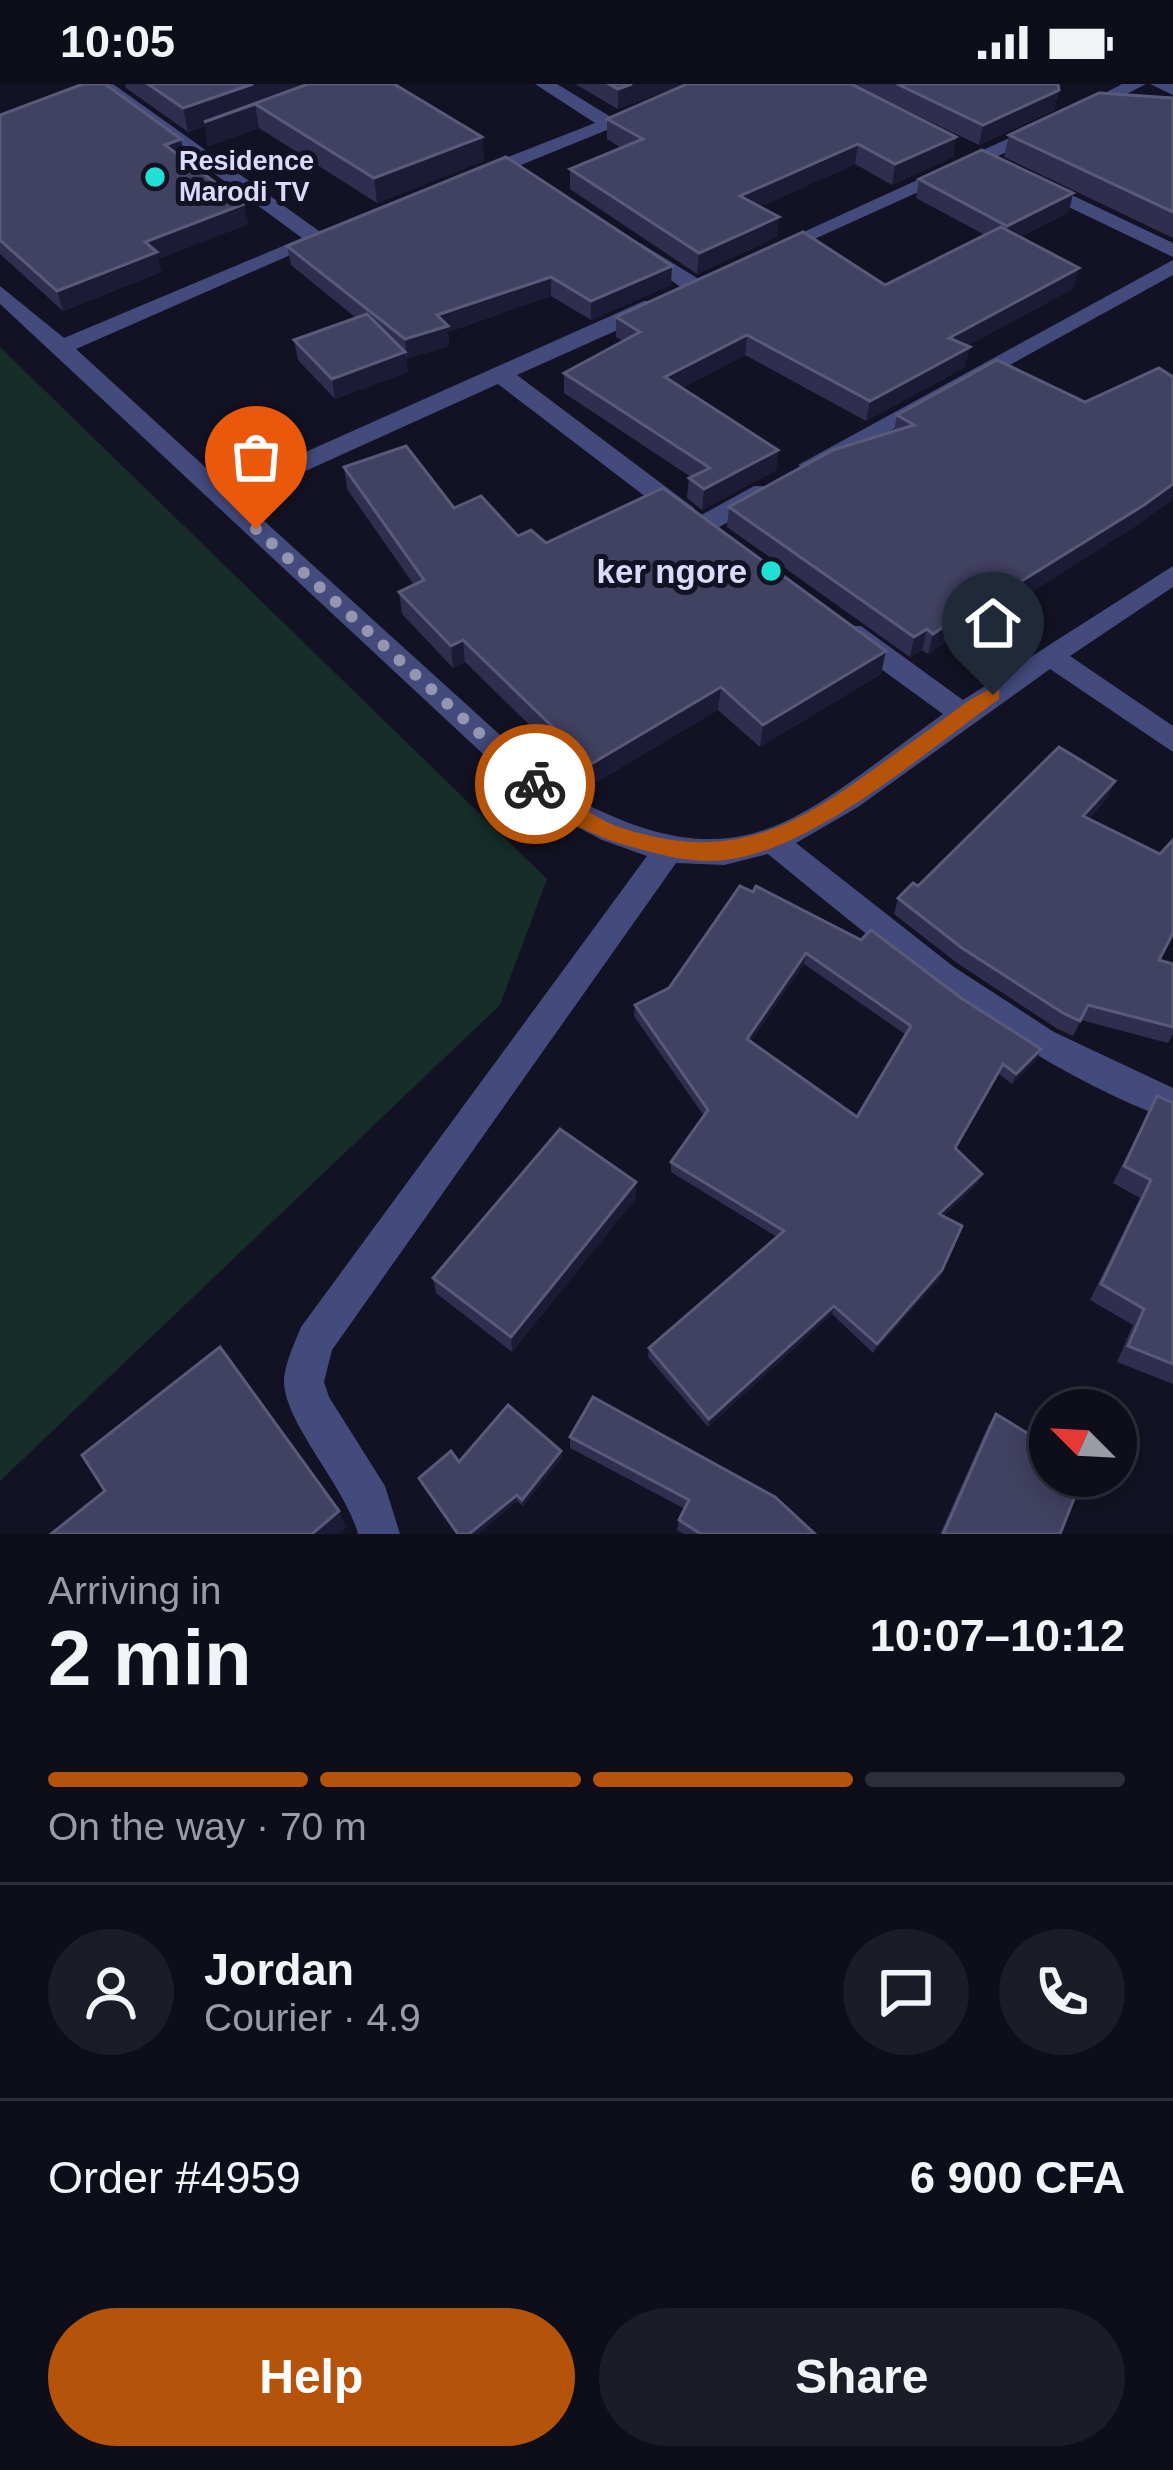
<!DOCTYPE html>
<meta charset="utf-8">
<style>
:root{--surface:#0e0e1b;--page:#1c1c28;--text:#f1f3f6;--muted:#9b9ca3;--line:#2e2e3a;--accent:#b45309}
body{margin:0;font-family:Helvetica,sans-serif;background:var(--page);color:var(--text);height:100vh;display:flex;flex-direction:column;font-size:45px;white-space:nowrap}
*{box-sizing:border-box;margin:0}
p{font-size:39px;color:var(--muted)}
.icon{flex:none;width:66px;height:66px;fill:none;stroke:currentColor;stroke-width:2;stroke-linecap:round;stroke-linejoin:round}
.map{position:relative;height:1450px;overflow:hidden}
.sheet{display:flex;flex-direction:column;background:var(--surface);flex:1}
.sheet>*{flex:none}
.needle{width:78px;rotate:294deg}
.fabs{position:absolute;left:1029px;top:1305px;display:grid;gap:24px}
.fabs a{display:grid;place-items:center;width:108px;height:108px;border-radius:50%;background:var(--surface);box-shadow:0 6px 30px #0003,0 0 0 3px var(--line);font-size:60px}
.pin{position:absolute;display:grid;place-items:center;width:102px;height:102px;color:#fff;margin:-123px -51px;border-radius:50% 50% 50% 0;rotate:-45deg;box-shadow:0 0 12px #0007}
.pin .icon{rotate:45deg}
.courier{position:absolute;display:grid;place-items:center;width:120px;height:120px;margin:-60px;border:9px solid #b45309;border-radius:50%;background:#fff;color:#222;box-shadow:0 3px 15px #0007}
.head em{font-style:normal;font-weight:800}
.head div{display:flex;flex-direction:column-reverse}
.head{display:flex;align-items:center;justify-content:space-between;height:204px;padding:0 48px}
h1{font-size:78px;font-weight:800;line-height:90px}
.bar{display:grid;grid-template-columns:repeat(4,1fr);gap:18px 12px;align-content:center;height:144px;padding:0 48px}
.bar i{height:15px;border-radius:9px;background:var(--line)}
.bar .selected{background:var(--accent)}
.bar p{grid-column:span 4}
.line{display:flex;align-items:center;gap:30px;padding:0 48px;border-top:3px solid var(--line)}
.line div{flex:1}
.round{display:grid;place-items:center;flex:none;width:126px;height:126px;border-radius:63px;background:var(--page)}
.action{display:flex;gap:24px;margin-top:auto;padding:24px 48px}
.action a{flex:1;height:138px;border-radius:72px;background:var(--accent);color:#fff;font-size:48px;font-weight:800;line-height:138px;text-align:center}
.action a+a{background:var(--page);color:var(--text)}
.status{display:flex;justify-content:space-between;align-items:center;height:84px;padding:0 60px;background:var(--surface);direction:ltr}
.status svg{height:33px;fill:currentColor}
.map>svg:first-child{display:block}
.green{fill:#162d28}
.lines{fill:none;stroke-linecap:round;stroke-linejoin:round}
.minor{fill:#434a7c;fill-rule:evenodd}
.wall{fill:#2f2e4f;fill-rule:evenodd}
.shaded-wall{fill:#1c1b36}
.building{fill:#414161;stroke:#595979;stroke-width:3;fill-rule:evenodd}
.route{fill:#b45309}
.done{stroke:#9495af;stroke-width:12;stroke-dasharray:0 21.6}
.poi-dot{fill:#20e0d5;stroke:#121224;stroke-width:4.5}
.labels{text-anchor:middle;dominant-baseline:central;stroke-width:10;stroke-linejoin:round;paint-order:stroke}
.far-poi-label{font-size:27px;font-weight:bold;fill:#dadbfa;stroke:#121224;text-anchor:start}
.poi-label{font-size:33px;font-weight:bold;fill:#dadbfa;stroke:#121224;text-anchor:end}
</style>
<div class="status"><b>10:05</b><svg viewBox="0 0 49 12"><path d="M0 12V9h3v3zM5 12V6h3v6zM10 12V3h3v9zM15 12V0h3v12zM26 1h20v11H26zM47 4h2v5h-2z"/></svg></div>
<div class="map">
<svg width="1173" height="1450" viewBox="0 0 1173 1450">
<rect width="100%" height="100%" fill="#121224"/>
<polygon class="green" points="0,263 547,795 500,921 0,1397"/>
<g class="lines">
<g class="minor">
<path d="M92,0H113L319,147L336,151L76,265L227,403L644,217H660V227L517,291L694,424V435L754,402H772L775,408L772,414L710,448H692L688,442L692,436H676L498,300L241,416L563,708C743,807 796,735 943,630L841,556L837,549L841,542H861L963,616L1173,482V503L1070,572L1173,642V668L1050,585L858,723L796,759L954,883L1054,948L1173,1004V1037C1018,979 894,873 768,770L724,781L676,779L332,1266L324,1298L329,1313L385,1402L400,1450H358C346,1403 285,1340 284,1298C284,1281 295,1258 301,1243L647,772L602,756L541,724L0,220V202L64,254L302,154Z"/>
<polygon points="535,0 557,0 611,33 695,0 720,0 484,96 470,96 470,88 595,39"/>
<polygon points="1122,0 1146,0 1090,29 1074,25"/>
<polygon points="1150,0 1173,0 1173,11"/>
<polygon points="1040,40 1049,46 1047,50 779,171 762,167"/>
<polygon points="1038,95 1173,159 1173,173 1031,105 1028,101"/>
<polygon points="640,159 702,197 702,207 686,207 633,169 630,165"/>
<polygon points="1173,176 1173,191 819,386 810,389 798,381"/>
</g>
</g>
<g class="wall">
<polygon points="125,0 394,0 482,53 484,77 377,119 259,44 208,62 205,42 188,48 126,4"/>
<polygon points="575,0 683,0 618,25"/>
<polygon points="852,0 1058,0 1059,6 1054,26 979,61"/>
<polygon points="1173,14 1173,154 1004,73 1009,51"/>
<polygon points="0,31 185,74 183,75 244,120 248,140 158,175 161,188 63,227 0,170"/>
<polygon points="607,35 956,53 953,73 892,101 855,80 760,123 777,153 697,190 570,105 570,85 621,64 607,55"/>
<polygon points="919,95 1073,109 1069,128 1019,153 1074,204 967,262 965,283 866,337 745,271 682,304 778,366 776,386 702,426 687,414 689,394 691,393 564,309 564,289 623,257 616,253 616,233 885,201 985,151 916,114"/>
<polygon points="287,162 671,201 591,236 551,212 448,248 449,262 406,274 408,288 335,315 298,276 294,256 356,234 291,181"/>
<polygon points="1173,293 1173,415 1137,441 1014,519 1008,515 928,570 922,566 910,573 727,443 729,423 894,347 897,331 1085,318"/>
<polygon points="344,383 454,424 518,452 546,459 881,590 760,663 718,626 591,701 465,578 453,584 402,530 399,508 414,501 347,405"/>
<polygon points="1108,713 1089,735 1159,876 1173,880 1173,950 1168,959 1081,936 1073,952 1056,944 957,879 894,830 898,814 918,802"/>
<path d="M740,802L1037,975L1012,1000L999,990L956,1065L982,1090L978,1099L943,1132L962,1142L939,1195L873,1269L832,1230L708,1343L648,1273L649,1264L777,1153L671,1088V1078L704,1032L634,932L635,921L669,904ZM804,880L906,951L857,1033L751,957Z"/>
<polygon points="1157,1012 1173,1019 1173,1300 1117,1278 1133,1241 1090,1216 1140,1114 1113,1099"/>
<polygon points="636,1098 635,1115 512,1268 436,1209 433,1194"/>
<polygon points="996,1330 1060,1450 940,1450 988,1342"/>
<polygon points="570,1353 815,1450 684,1450 677,1446 679,1436 685,1425 570,1364"/>
<polygon points="562,1374 523,1422 517,1417 478,1450 456,1450 421,1400 419,1394 459,1378"/>
</g>
<g class="shaded-wall">
<polygon points="253,0 324,0 255,20 259,44 208,62 205,42 188,48 183,24"/>
<polygon points="632,0 683,0 618,25 618,5"/>
<polygon points="1059,6 1054,26 979,61 983,41"/>
<polygon points="482,53 484,77 377,119 374,94"/>
<polygon points="956,53 953,73 892,101 895,80"/>
<polygon points="181,55 185,74 169,80 165,61"/>
<polygon points="858,60 855,80 738,133 740,112"/>
<polygon points="1073,109 1069,128 1003,161 1007,142"/>
<polygon points="244,120 248,140 158,175 161,188 63,227 57,207 145,158"/>
<polygon points="779,133 777,153 697,190 699,169"/>
<polygon points="672,182 671,201 591,236 591,217"/>
<polygon points="1079,184 1074,204 945,274 949,254"/>
<polygon points="551,193 551,212 448,248 449,262 407,275 405,255 437,231"/>
<polygon points="747,251 745,271 664,313 665,293"/>
<polygon points="970,263 965,283 866,337 870,317"/>
<polygon points="405,268 408,288 335,315 332,295"/>
<polygon points="778,366 776,386 702,426 704,405"/>
<polygon points="1173,400 1173,415 1137,441 1014,519 1020,498"/>
<polygon points="1014,494 1008,515 928,570 933,550"/>
<polygon points="927,545 922,566 910,573 914,553"/>
<polygon points="463,556 465,578 453,584 451,562"/>
<polygon points="886,567 881,590 760,663 763,641"/>
<polygon points="721,603 718,626 591,701 591,680"/>
<polygon points="1115,697 1108,713 1077,748 1083,732"/>
<polygon points="806,869 804,880 746,965 747,955"/>
<polygon points="1041,965 1037,975 1012,1000 1016,990"/>
<polygon points="1003,980 999,990 951,1074 955,1064"/>
<polygon points="982,1090 978,1099 935,1139 939,1130"/>
<polygon points="636,1098 635,1115 512,1268 511,1253"/>
<polygon points="942,1186 939,1195 873,1269 877,1260"/>
<polygon points="834,1222 832,1230 708,1343 709,1335"/>
<polygon points="561,1367 562,1374 523,1422 522,1416"/>
<polygon points="517,1411 517,1417 478,1450 469,1450"/>
<polygon points="339,1427 346,1444 339,1450 312,1450"/>
</g>
<g class="building">
<polygon points="83,0 105,0 181,55 165,61 244,120 145,158 157,168 57,207 0,156 0,31"/>
<polygon points="148,0 253,0 183,24"/>
<polygon points="308,0 394,0 482,53 374,94 255,20 204,38"/>
<polygon points="609,0 632,0 618,5"/>
<polygon points="687,0 851,0 956,53 895,80 858,60 740,112 779,133 699,169 570,85 643,55 607,35"/>
<polygon points="897,0 1058,0 1059,6 983,41"/>
<polygon points="1099,9 1173,14 1173,128 1009,51"/>
<polygon points="982,66 1073,109 1007,142 919,95"/>
<polygon points="506,73 672,182 591,217 551,193 437,231 448,242 405,255 287,162"/>
<polygon points="1001,143 1079,184 949,254 970,263 870,317 747,251 665,293 778,366 704,405 689,394 710,384 564,289 640,248 616,233 803,148 885,201"/>
<polygon points="367,230 405,268 332,295 294,256"/>
<polygon points="997,276 1085,318 1159,284 1173,293 1173,400 1144,421 1020,498 1014,494 933,550 927,545 914,553 729,423 833,366 914,341 897,331"/>
<polygon points="406,362 454,424 481,412 518,452 531,446 546,459 663,404 886,567 763,641 721,603 591,680 463,556 451,562 399,508 424,496 344,383"/>
<polygon points="1059,663 1115,697 1083,732 1160,770 1173,756 1173,849 1159,876 1173,880 1173,943 1088,921 1080,937 1063,929 962,864 898,814 913,799 918,802"/>
<path d="M740,802L753,808L756,802L861,856L871,846L961,914L1041,965L1016,990L1003,980L955,1064L982,1090L939,1130L962,1142L942,1186L877,1260L834,1222L709,1335L649,1264L784,1147L671,1078L708,1026L635,921L669,904ZM806,869L911,942L857,1033L747,955Z"/>
<polygon points="1157,1012 1173,1019 1173,1280 1128,1262 1144,1225 1101,1200 1151,1096 1124,1082"/>
<polygon points="560,1045 636,1098 511,1253 433,1194"/>
<polygon points="220,1263 339,1427 312,1450 51,1450 105,1407 82,1371"/>
<polygon points="593,1313 775,1413 815,1450 701,1450 679,1436 689,1416 570,1353"/>
<polygon points="508,1321 561,1367 522,1416 517,1411 469,1450 458,1450 419,1394 451,1367 459,1378"/>
<polygon points="996,1330 1050,1363 1050,1392 1083,1392 1060,1450 943,1450"/>
</g>
<path class="route" d="M993,604L999,606V615C928,666 811,768 724,776C691,780 657,770 625,761C591,751 546,729 525,700L535,693C565,705 589,734 622,744C755,788 820,722 923,650C945,635 968,614 993,604Z"/>
<g class="lines">
<polyline class="done" points="256,445 535,700"/>
</g>
<g class="poi-dot">
<circle cx="155" cy="93" r="12"/>
<circle cx="771" cy="487" r="12"/>
</g>
<g class="labels">
<g class="far-poi-label">
<text x="179" y="77">Residence<tspan x="179" dy="31">Marodi TV</tspan></text>
</g>
<g class="poi-label">
<text x="747" y="487">ker ngore</text>
</g>
</g>
</svg>
<div class="fabs">
<a><svg class="needle" viewBox="-14 -14 28 28"><path d="M0-13l5 13h-10z" fill="#e53935"/><path d="M0 13l5-13h-10z" fill="#9b9ca3"/></svg></a>
</div>
<div class="pin" style="left:256px;top:445px;background:#ea580c"><svg class="icon" aria-label="bag" viewBox="0 0 24 24"><path d="M5 8h14l-1 12H6zM9 8a3 3 0 0 1 6 0"/></svg></div>
<div class="pin" style="left:993px;top:611px;background:#1f2937"><svg class="icon" aria-label="home" viewBox="0 0 24 24"><path d="M3 11l9-7 9 7M6 9v11h12V9"/></svg></div>
<div class="courier" style="left:535px;top:700px"><svg class="icon" aria-label="bike" viewBox="0 0 24 24"><circle cx="6" cy="16" r="4"/><circle cx="18" cy="16" r="4"/><path d="M6 16l4-8h5l3 8M10 8l3 8H6M13 5h3"/></svg></div>
</div>
<section class="sheet">
<div class="head"><div><h1>2 min</h1><p>Arriving in</p></div><em>10:07–10:12</em></div>
<div class="bar"><i class="selected"></i><i class="selected"></i><i class="selected"></i><i></i><p>On the way · 70 m</p></div>
<div class="line" style="height:216px"><a class="round"><svg class="icon" aria-label="person" viewBox="0 0 24 24"><circle cx="12" cy="8" r="4"/><path d="M4 21q1-7 8-7t8 7"/></svg></a><div><b>Jordan</b><p>Courier · 4.9</p></div><a class="round"><svg class="icon" aria-label="chat" viewBox="0 0 24 24"><path d="M4 5h16v11H9l-5 4z"/></svg></a><a class="round"><svg class="icon" aria-label="phone" viewBox="0 0 24 24"><path d="M5 4h4l2 5-3 2q2 4 5 5l2-3 5 2v4C11 20 4 13 5 4z"/></svg></a></div>
<div class="line" style="height:156px"><div>Order #4959</div><b>6 900 CFA</b></div>
<div class="action"><a>Help</a><a>Share</a></div>
</section>
